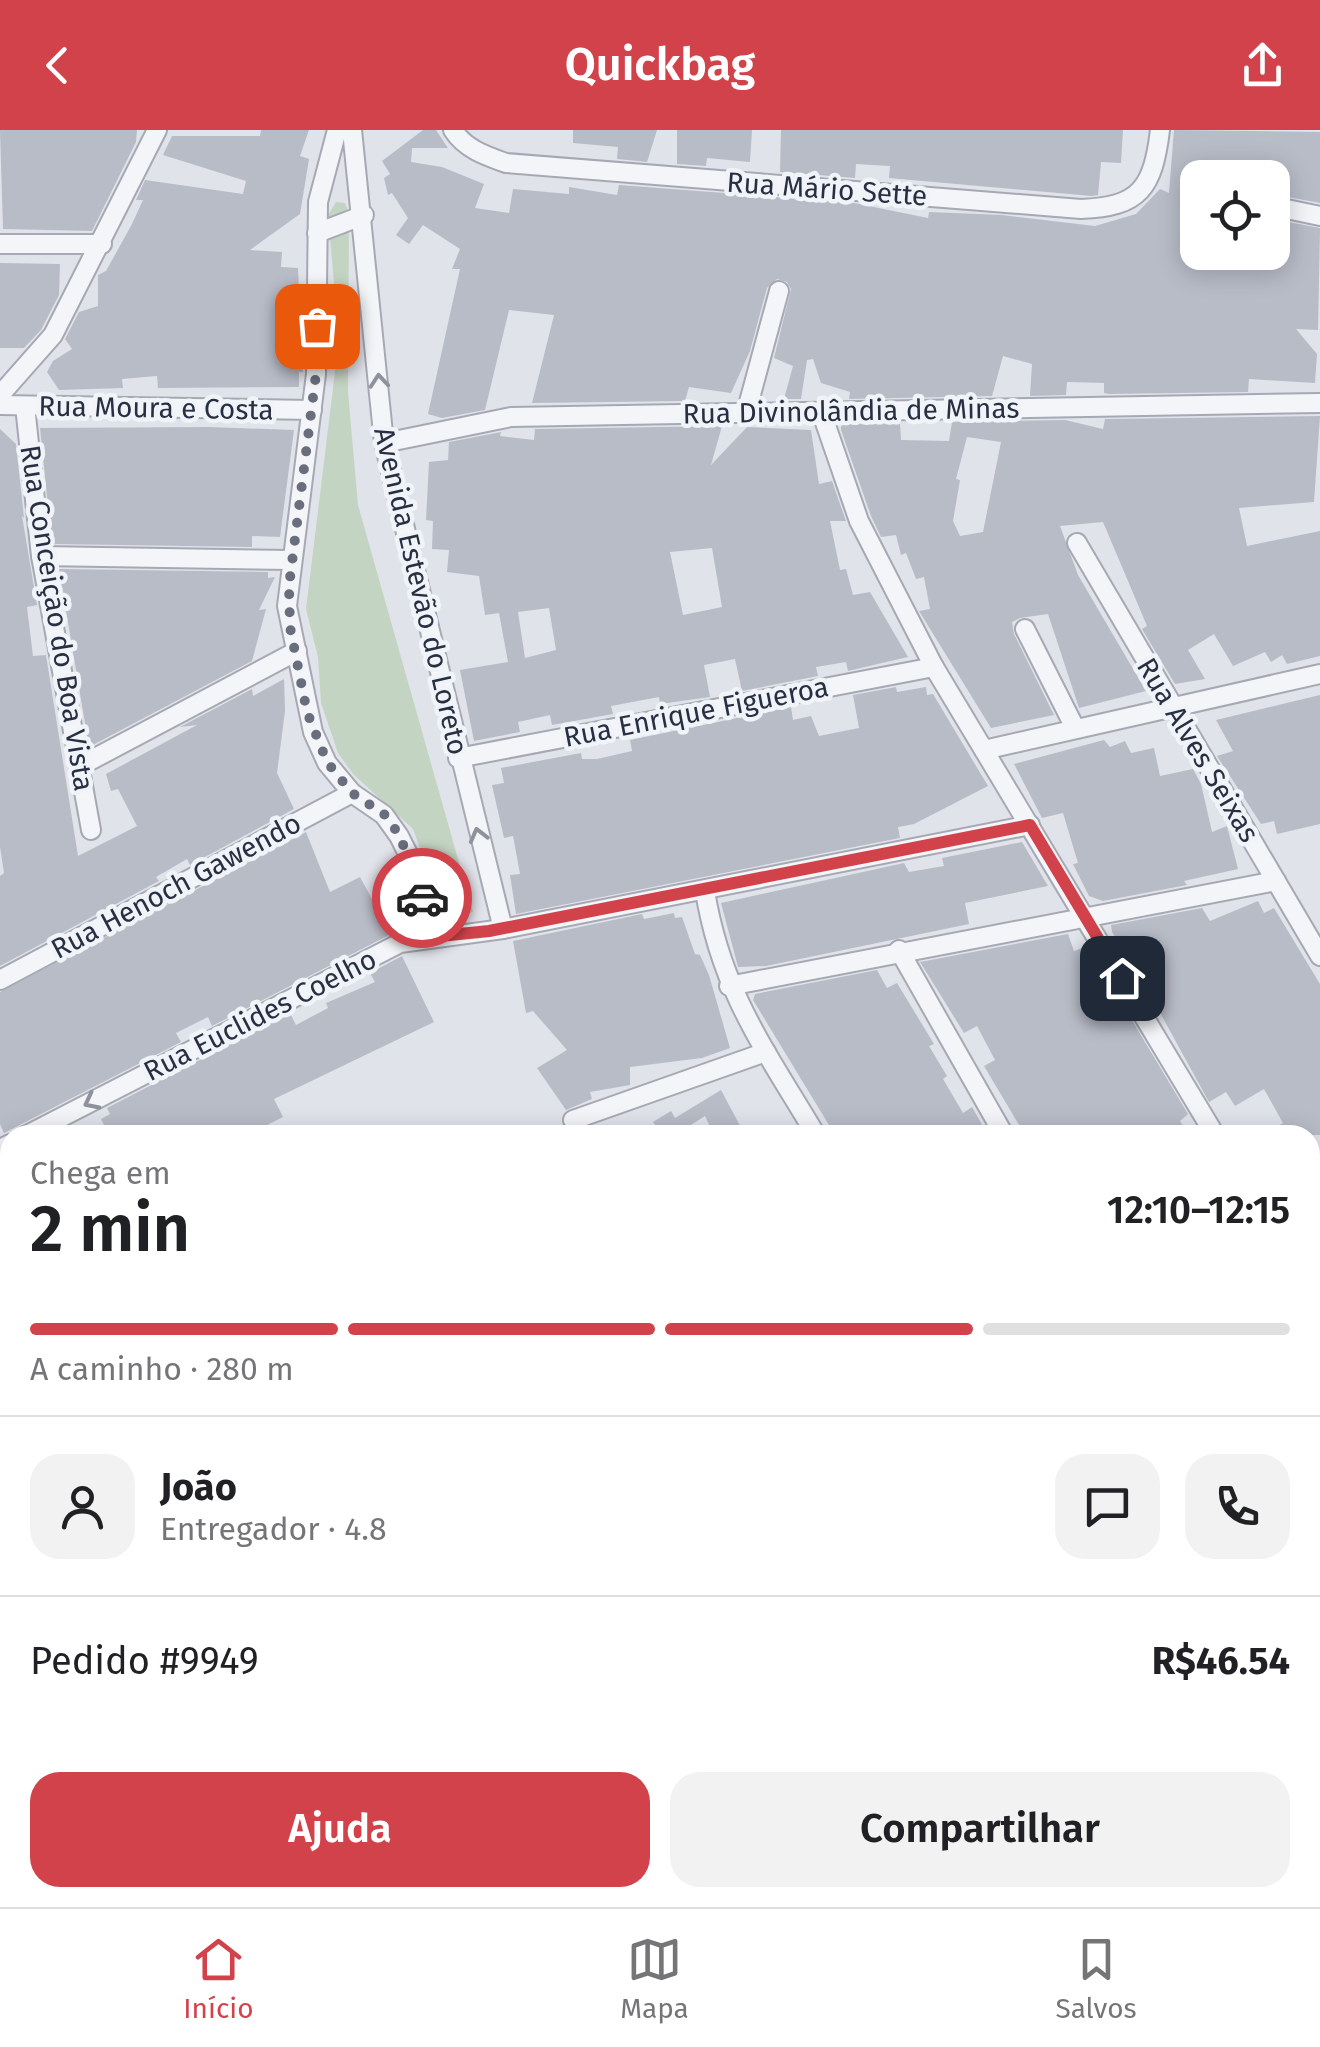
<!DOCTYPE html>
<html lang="pt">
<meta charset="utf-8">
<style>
:root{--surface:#fff;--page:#f2f2f2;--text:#202124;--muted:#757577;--line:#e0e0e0;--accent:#d2424b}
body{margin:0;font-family:"Fira Sans",sans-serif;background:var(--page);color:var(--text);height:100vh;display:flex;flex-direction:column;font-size:38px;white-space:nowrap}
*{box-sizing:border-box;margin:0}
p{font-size:32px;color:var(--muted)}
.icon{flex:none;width:55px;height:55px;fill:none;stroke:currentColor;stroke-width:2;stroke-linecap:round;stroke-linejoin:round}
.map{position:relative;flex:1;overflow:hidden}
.sheet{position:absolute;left:0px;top:995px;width:1320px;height:782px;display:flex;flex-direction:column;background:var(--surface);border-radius:30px 30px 0 0;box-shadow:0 5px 25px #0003}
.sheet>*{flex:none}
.fabs{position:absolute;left:1180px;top:30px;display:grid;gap:20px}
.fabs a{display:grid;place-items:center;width:110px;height:110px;border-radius:20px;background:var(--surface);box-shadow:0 5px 25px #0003;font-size:50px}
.pin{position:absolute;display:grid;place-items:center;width:85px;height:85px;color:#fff;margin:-42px;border-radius:20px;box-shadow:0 5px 15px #0006}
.courier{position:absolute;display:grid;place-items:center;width:100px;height:100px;margin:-50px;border:8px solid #d2424b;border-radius:50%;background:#fff;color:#222;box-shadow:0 2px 12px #0007}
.head em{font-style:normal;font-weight:600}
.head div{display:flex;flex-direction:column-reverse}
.head{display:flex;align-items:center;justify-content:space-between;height:170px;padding:0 30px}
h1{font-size:65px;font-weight:600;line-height:75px}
.bar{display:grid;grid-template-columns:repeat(4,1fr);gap:15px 10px;align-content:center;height:120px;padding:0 30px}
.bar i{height:12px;border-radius:8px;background:var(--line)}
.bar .current{background:var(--accent)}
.bar p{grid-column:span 4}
.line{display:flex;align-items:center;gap:25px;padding:0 30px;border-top:2px solid var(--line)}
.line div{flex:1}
.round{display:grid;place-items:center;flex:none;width:105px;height:105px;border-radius:30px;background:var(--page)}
.button{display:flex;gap:20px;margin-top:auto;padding:20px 30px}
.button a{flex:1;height:115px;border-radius:30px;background:var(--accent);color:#fff;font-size:40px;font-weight:600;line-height:115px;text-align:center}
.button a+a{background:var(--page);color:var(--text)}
header{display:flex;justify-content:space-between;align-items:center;height:130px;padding:0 30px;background:var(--accent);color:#fff;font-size:45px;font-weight:600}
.tabs{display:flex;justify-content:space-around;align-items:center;height:140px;border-top:2px solid var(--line);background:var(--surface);font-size:28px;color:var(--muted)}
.tabs a{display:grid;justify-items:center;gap:5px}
.tabs .current{color:var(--accent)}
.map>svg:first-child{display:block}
.green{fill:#c4d4c2}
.building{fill:#b8bcc7;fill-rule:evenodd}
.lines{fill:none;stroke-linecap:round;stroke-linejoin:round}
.minor-casing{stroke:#a6a9b4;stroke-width:22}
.tertiary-casing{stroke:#a6a9b4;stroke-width:28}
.minor{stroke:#f4f5f8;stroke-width:18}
.tertiary{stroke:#f4f5f8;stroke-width:22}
.secondary{stroke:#fff;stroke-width:25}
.oneway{stroke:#8e929d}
.done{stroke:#696e7d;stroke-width:10;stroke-dasharray:0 18}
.route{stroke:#d2424b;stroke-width:12}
.labels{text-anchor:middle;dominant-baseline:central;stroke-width:9;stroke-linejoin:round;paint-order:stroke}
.street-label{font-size:28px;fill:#292f42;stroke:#f0f3f7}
</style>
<header><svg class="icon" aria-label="back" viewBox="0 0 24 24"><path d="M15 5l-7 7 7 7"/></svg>Quickbag<svg class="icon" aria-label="share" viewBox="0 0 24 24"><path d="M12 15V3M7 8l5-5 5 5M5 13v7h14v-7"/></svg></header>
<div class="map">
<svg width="1320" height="1777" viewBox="0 0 1320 1777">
<rect width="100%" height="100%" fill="#e1e3ea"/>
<polygon class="green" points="336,72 345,73 349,83 348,262 358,375 473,782 450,787 442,778 413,699 353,644 338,623 321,573 318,527 306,479 339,209 328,85"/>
<g class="building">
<polygon points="0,0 137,0 136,12 92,101 3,99"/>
<polygon points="261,0 309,0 300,26 309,29 300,84 250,120 282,122 281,137 298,138 303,242 299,242 299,257 158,258 157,246 122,249 123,258 59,260 47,242 53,231 72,219 65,209 79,182 98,176 98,145 106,141 132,94 143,70 136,70 145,50 243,64 246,51 163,25 172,6 260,6"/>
<polygon points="423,0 436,0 448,18 412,18 411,32 442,37 484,54 475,78 509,83 513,59 569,64 569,57 617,65 619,55 854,73 928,88 929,82 1002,85 1095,96 1136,84 1160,59 1169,63 1174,0 1320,2 1320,73 1272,64 1272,48 1198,48 1198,122 1272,122 1272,89 1320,98 1318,200 1296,199 1317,224 1315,253 1249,249 1248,262 1109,264 1104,263 1104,253 1067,252 1066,265 1030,266 1032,234 1003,226 992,266 849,269 850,262 821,253 813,229 807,230 801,269 784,269 793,236 774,228 791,159 787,152 777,149 767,158 750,221 731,263 689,257 685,271 532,273 554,185 509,180 485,280 442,288 428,284 460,139 452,139 460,119 423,95 409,114 396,105 408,88 392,63 388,65 384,48 390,44 382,31"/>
<polygon points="573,0 657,0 647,32 617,29 618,17 573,13"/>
<polygon points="677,0 752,0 750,32 707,28 706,36 677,34"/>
<polygon points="781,0 1123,0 1121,33 1101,32 1098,65 1092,66 889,48 890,36 856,34 855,48 780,42"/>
<polygon points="0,133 60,134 59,165 41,200 24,218 0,218"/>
<path d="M1320,286L1314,372L1239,378L1247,416L1320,401V526L1287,534L1282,525L1271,532L1265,522L1233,536L1214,504L1188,520L1205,549L1175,554L1142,499L1147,496L1103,392L1060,396L1078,445L1146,561L1079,578L1048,484L1020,488L1012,492L1014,504L1054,585L991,598L919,481L930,479L924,447L916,449L906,423L901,425L896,405L881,407L871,386L841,300V294L900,293L901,310L949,311L952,292L1065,290L1103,299L1105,289ZM967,307L1001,312L983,402L960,406L953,391L960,350L956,349Z"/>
<path d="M722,296L711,335L747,297L811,300L819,354L832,351L846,391H830L840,440L846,439L853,465L870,462L908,527L848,541L846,532L816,537L818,546L742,561L735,529L704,535L710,567L660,574L659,567L611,576L613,584L552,595L550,585L518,592L520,602L474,611L460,540L508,532L499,483L485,485L479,446L447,442L449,420L432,419L433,391L426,390L429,332L448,330L449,312L501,302L500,306L534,310L535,299ZM712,418L722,477L683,485L670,422ZM549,478L556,520L525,528L518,482Z"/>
<polygon points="208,297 294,300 280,407 252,406 252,417 52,414 40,298"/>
<polygon points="0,299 16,314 24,388 22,386 37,475 27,477 33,526 46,525 78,726 137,696 118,659 111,661 106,644 197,595 180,597 252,559 253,566 284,549 285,581 277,643 294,679 190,735 187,729 156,747 159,751 0,836 0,746 4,743 0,717"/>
<polygon points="59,439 268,442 268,448 275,447 259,480 266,479 252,531 89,617"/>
<polygon points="896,557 897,562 926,557 927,565 933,564 988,656 914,694 898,697 900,708 516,784 510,745 520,744 513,706 504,708 492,655 504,653 501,638 581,623 582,629 597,629 632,621 630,610 791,577 793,590 811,586 819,606 859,598 853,565"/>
<polygon points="1320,565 1320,694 1277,704 1274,691 1261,694 1217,626 1233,621 1216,590"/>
<polygon points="1104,610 1110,617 1125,611 1131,623 1154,618 1160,646 1193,639 1201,654 1212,702 1227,696 1238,739 1184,751 1187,755 1103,771 1089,766 1073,734 1078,733 1063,683 1042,688 1014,634"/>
<polygon points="306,702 330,762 360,747 391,804 212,896 208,887 176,903 181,912 4,1003 0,994 0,862"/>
<polygon points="1022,712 1048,756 965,773 969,794 766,836 738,837 721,773 904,733 909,742 944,736 942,728"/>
<polygon points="1258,771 1264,783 1274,778 1320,854 1320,1005 1263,1005 1283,993 1264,959 1235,976 1226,962 1209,972 1147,859 1157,854 1136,818 1126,824 1112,802 1111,795 1202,778 1210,791"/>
<polygon points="674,783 675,788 682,787 695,824 700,825 709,845 730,918 702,928 630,937 630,955 590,962 592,969 566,980 537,938 567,920 533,881 526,883 513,811 642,784 644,789"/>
<polygon points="1068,804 1074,821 1085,817 1127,882 1188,984 1180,991 1189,1005 1025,1005 984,936 995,930 977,896 964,903 920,832"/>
<polygon points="402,826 434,892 274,969 283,987 247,1005 109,1005 101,989 110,984 107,978 290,883 296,895 328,878 326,873 375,852 370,843"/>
<polygon points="877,840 887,858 897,853 934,914 929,916 947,946 943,949 963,983 972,977 988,1005 835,1005 753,870 755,864"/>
<polygon points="721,960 745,1005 714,1005 705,986 683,1000 686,1005 646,1005 657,998 653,992 671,981 675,988"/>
</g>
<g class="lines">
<g class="minor-casing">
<g id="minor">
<polyline points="337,0 318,72 316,244 287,476 313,602 327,633 352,663 384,685 399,706 412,732 430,807"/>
<polyline points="352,0 384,313 503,799"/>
<path d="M453,0C465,19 486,26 506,33L1081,79C1140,77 1153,58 1160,0"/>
<polyline points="1272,76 1320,86"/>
<polyline points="317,103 364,85"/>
<polyline points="0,114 102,114"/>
<polyline points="0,265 53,205 157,0"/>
<polyline points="0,275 312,280"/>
<polyline points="25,276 41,426 91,700"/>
<polyline points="821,281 859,391 934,537 1215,1005"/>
<polyline points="746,283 779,161"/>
<polyline points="384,313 511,287 1320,273"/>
<polyline points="1077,413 1320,826"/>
<polyline points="41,426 292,430"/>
<polyline points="1025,499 1075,598"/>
<polyline points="984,620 1320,544"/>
<polyline points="458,628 934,537"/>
<polyline points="80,636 297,521"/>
<path d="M705,761C721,861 766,921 816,1005"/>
<polyline points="899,820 1004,1005"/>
<polyline points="0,850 352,663"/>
<polyline points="729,856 1276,751"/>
<polyline points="573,990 766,922"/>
<polyline points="27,1005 400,813 503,799 1030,695"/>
<polyline points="0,1019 10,1014"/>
<polyline points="1310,1163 1320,1180"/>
<polyline points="1310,1520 1320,1515"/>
<polyline points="1310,1570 1320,1592"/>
<polyline points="0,1649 10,1654"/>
<polyline points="1310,1700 1320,1700"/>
<polyline points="594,1768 601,1777"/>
<polyline points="766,1768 773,1777"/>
<polyline points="928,1768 934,1777"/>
</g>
</g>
<g class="tertiary-casing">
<g id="tertiary">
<polyline points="1310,1353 1320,1349"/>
<polyline points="95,1777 99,1768"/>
</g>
</g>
<use href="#minor" class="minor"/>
<use href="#tertiary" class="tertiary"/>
<g class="secondary">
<polyline points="0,1275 10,1289"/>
<polyline points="336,1768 342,1777"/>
</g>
</g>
<defs><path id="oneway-chevron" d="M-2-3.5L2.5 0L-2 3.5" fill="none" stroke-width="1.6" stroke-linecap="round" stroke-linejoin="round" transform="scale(2.5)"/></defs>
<g class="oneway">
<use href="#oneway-chevron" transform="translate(379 251) rotate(-95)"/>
<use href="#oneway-chevron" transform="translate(478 705) rotate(-105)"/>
<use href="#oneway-chevron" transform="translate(91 972) rotate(153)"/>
</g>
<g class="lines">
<polyline class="done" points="317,196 316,244 289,456 290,497 307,582 327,632 352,663 384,684 400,706 422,768"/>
<polyline class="route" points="422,768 430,807 489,801 1030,695 1122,848"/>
</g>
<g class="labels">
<g class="street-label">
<text transform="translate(827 59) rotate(4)">Rua Mário Sette</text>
<text transform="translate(156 278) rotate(1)">Rua Moura e Costa</text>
<text transform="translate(851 281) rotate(-1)">Rua Divinolândia de Minas</text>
<text transform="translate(421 461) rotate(77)">Avenida Estevão do Loreto</text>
<text transform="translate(57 488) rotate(81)">Rua Conceição do Boa Vista</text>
<text transform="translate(696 582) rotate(-11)">Rua Enrique Figueroa</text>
<text transform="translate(1198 620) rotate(59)">Rua Alves Seixas</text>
<text transform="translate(176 756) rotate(-28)">Rua Henoch Gawendo</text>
<text transform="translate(260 885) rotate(-27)">Rua Euclides Coelho</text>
</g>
</g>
</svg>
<div class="fabs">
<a><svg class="icon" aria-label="locate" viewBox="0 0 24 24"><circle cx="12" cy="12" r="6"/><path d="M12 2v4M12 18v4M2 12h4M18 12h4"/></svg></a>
</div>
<div class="pin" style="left:317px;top:196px;background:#ea580c"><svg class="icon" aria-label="bag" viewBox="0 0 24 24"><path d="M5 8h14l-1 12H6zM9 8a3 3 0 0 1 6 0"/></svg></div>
<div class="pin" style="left:1122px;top:848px;background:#1f2937"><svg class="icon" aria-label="home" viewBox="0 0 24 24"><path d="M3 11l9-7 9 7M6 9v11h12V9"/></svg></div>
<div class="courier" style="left:422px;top:768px"><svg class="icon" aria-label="car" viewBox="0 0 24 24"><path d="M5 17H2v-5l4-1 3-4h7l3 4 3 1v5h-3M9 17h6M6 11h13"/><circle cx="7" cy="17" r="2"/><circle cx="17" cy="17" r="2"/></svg></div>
<section class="sheet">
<div class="head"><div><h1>2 min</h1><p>Chega em</p></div><em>12:10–12:15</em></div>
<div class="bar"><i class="current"></i><i class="current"></i><i class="current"></i><i></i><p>A caminho · 280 m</p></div>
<div class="line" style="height:180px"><a class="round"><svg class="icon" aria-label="person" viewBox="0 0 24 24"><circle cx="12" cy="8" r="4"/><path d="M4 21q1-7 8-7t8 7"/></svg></a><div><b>João</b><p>Entregador · 4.8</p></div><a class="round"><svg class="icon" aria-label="chat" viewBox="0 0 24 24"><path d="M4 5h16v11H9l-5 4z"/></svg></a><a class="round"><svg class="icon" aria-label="phone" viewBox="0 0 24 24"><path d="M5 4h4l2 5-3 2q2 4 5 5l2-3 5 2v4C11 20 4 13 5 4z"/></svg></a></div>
<div class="line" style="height:130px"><div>Pedido #9949</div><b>R$46.54</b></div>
<div class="button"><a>Ajuda</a><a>Compartilhar</a></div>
</section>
</div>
<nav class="tabs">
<a class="current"><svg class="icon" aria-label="home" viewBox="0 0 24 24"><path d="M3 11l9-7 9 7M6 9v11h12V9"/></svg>Início</a>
<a><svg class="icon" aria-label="map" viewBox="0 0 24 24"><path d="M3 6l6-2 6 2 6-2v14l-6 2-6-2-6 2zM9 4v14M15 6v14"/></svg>Mapa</a>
<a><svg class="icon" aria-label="saved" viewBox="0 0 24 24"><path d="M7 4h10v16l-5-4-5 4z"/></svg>Salvos</a>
</nav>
